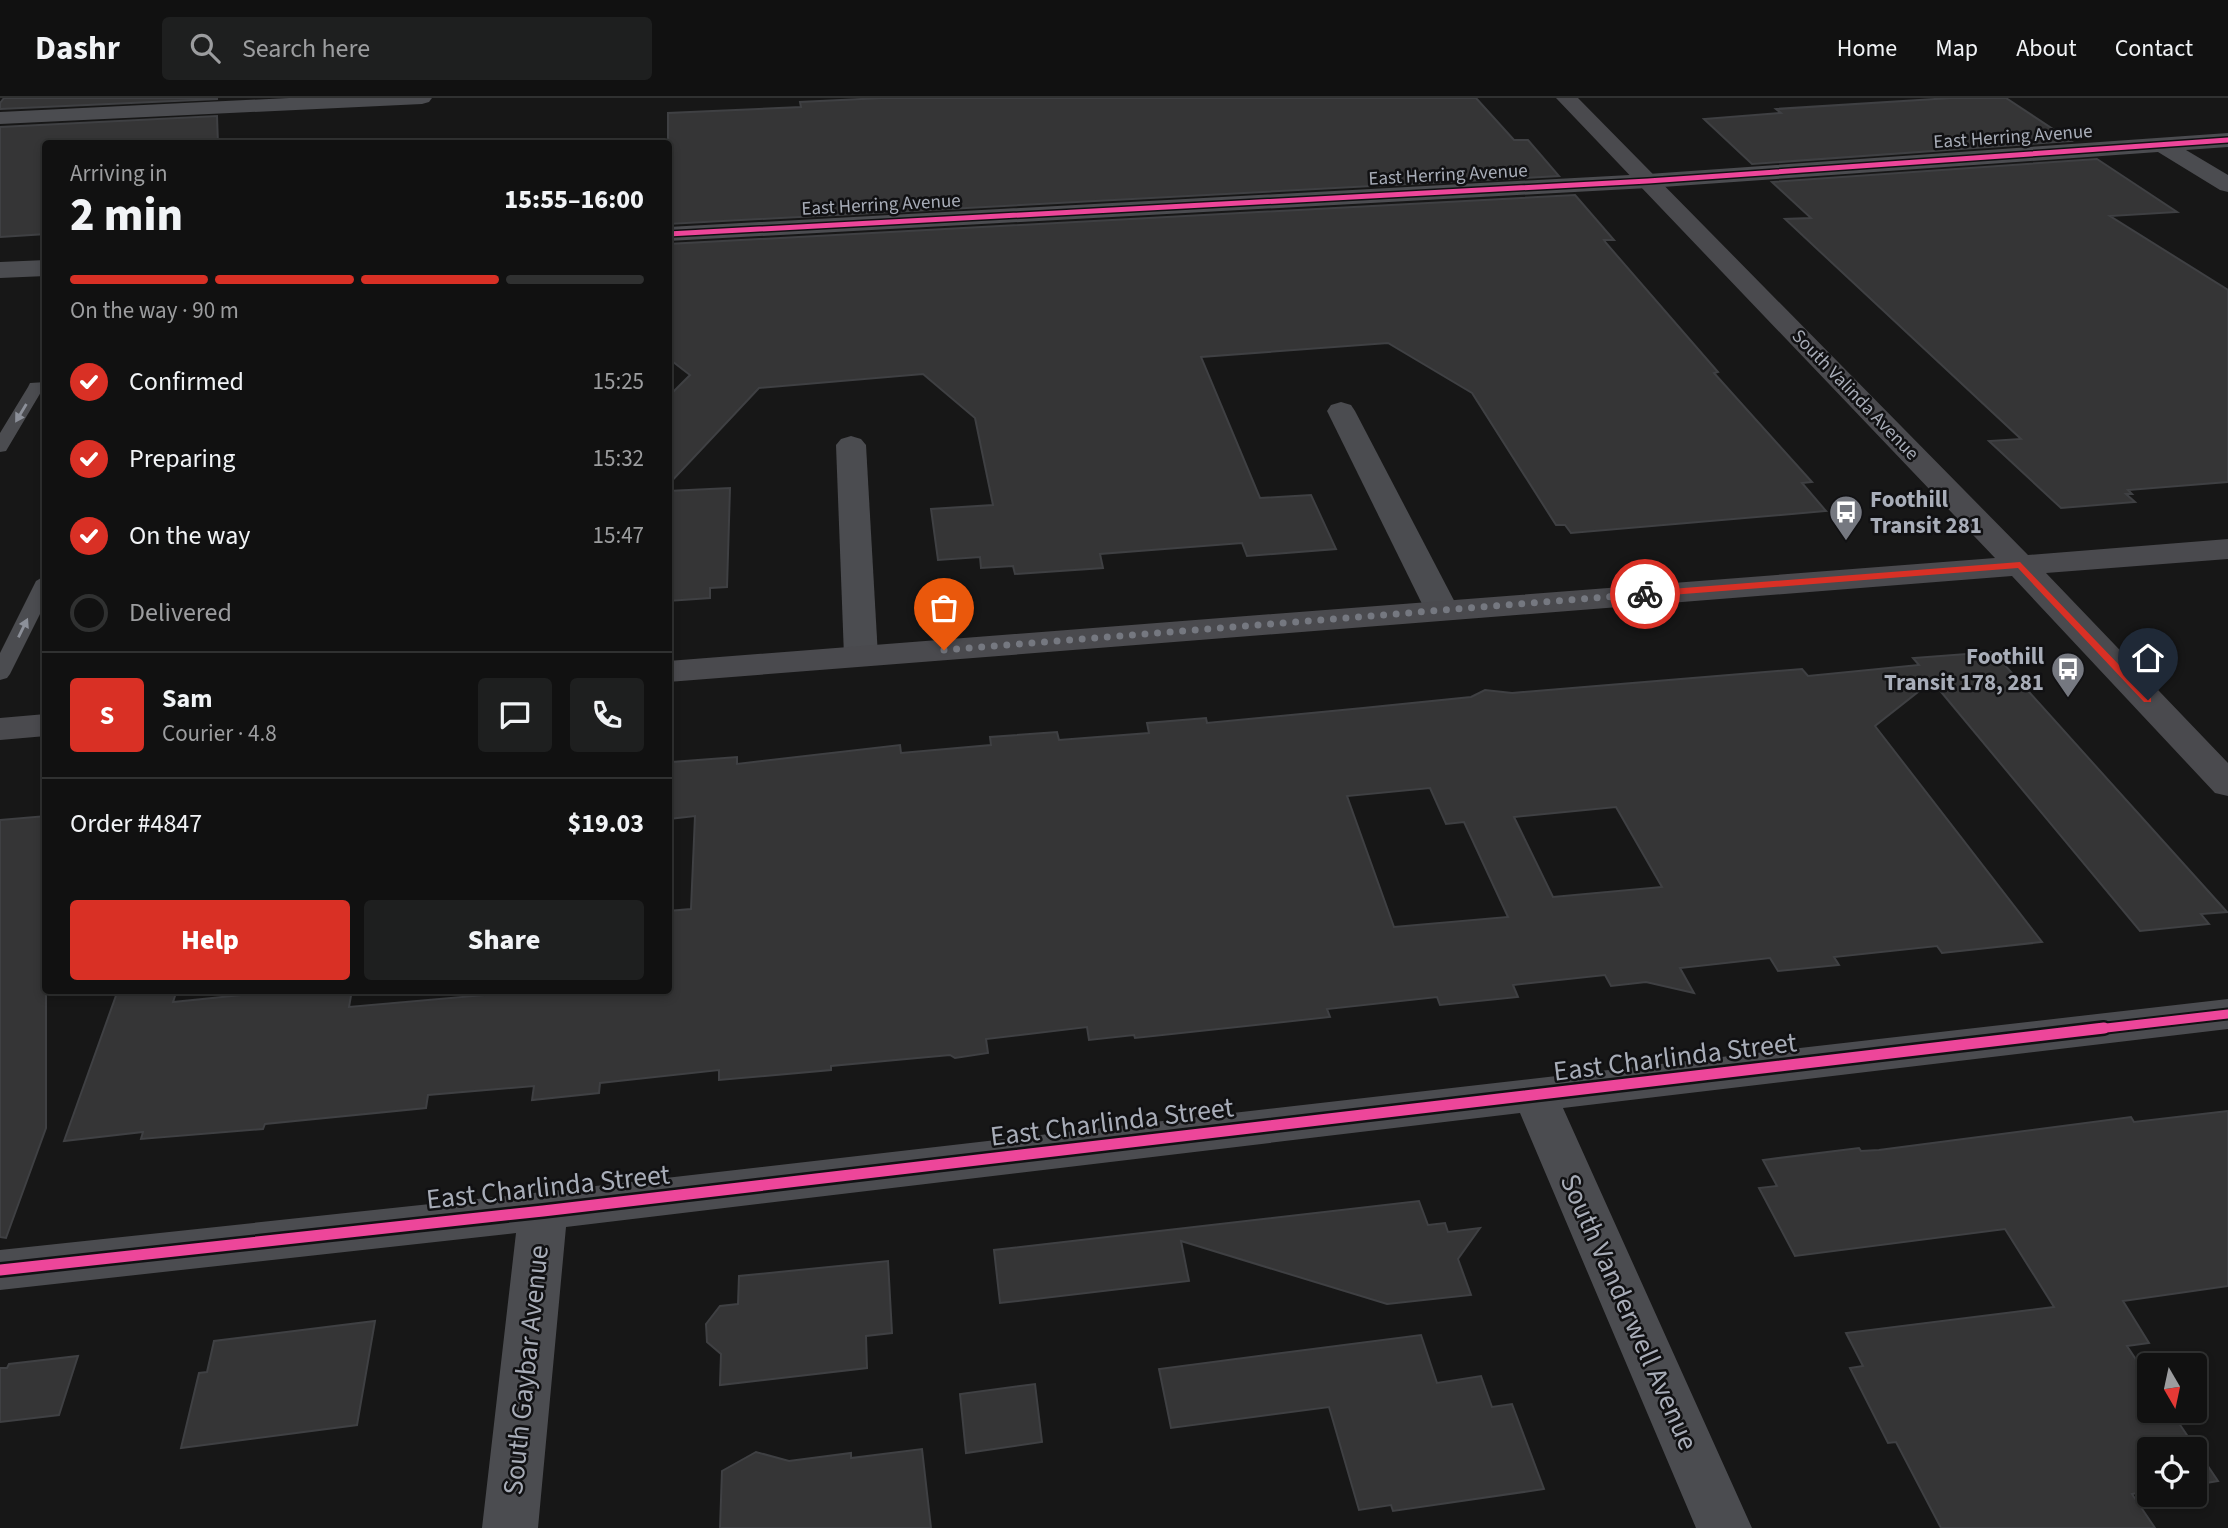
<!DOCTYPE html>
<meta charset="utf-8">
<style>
:root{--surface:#111;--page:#1e1f1f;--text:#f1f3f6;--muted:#9c9d9f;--line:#303131;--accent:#d93025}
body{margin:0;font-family:"Source Sans 3",sans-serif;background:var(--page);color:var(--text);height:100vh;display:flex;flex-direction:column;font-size:26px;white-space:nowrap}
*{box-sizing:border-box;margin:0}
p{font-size:23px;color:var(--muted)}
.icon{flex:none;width:38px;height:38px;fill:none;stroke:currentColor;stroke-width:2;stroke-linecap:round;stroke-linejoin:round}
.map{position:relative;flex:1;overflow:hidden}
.side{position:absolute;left:42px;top:42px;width:630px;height:854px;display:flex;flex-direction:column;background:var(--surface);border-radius:7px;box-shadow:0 4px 10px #0003,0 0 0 2px var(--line)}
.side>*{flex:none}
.needle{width:46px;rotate:171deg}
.buttons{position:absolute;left:2137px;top:1255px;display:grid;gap:14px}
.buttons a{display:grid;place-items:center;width:70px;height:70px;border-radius:7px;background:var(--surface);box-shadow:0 4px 10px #0003,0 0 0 2px var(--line);font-size:35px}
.pin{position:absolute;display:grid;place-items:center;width:60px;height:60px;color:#fff;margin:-72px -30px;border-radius:50% 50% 50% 0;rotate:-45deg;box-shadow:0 0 7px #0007}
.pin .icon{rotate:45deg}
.courier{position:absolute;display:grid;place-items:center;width:70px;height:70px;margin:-35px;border:5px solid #d93025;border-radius:50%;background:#fff;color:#222;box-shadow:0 2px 9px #0007}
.overview em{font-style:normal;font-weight:800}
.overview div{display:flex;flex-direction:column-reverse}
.overview{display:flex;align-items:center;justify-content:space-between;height:119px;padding:0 28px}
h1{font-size:46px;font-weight:800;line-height:52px}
.bar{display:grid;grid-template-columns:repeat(4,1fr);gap:10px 7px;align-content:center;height:84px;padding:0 28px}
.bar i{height:9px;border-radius:5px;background:var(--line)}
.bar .current{background:var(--accent)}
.bar p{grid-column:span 4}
.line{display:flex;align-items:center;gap:18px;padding:0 28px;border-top:2px solid var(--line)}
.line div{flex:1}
.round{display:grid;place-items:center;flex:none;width:74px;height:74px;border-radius:7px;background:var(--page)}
ol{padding:0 28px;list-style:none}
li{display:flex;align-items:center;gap:21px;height:77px}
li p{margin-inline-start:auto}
li .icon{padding:7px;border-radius:50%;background:var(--accent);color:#fff;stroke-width:4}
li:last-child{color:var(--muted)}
li i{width:38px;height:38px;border:4px solid var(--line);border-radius:50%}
.button{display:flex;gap:14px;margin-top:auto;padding:14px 28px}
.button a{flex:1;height:80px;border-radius:7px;background:var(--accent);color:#fff;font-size:28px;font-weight:800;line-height:80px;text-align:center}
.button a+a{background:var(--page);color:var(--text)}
header{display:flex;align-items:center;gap:42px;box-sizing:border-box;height:98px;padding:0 35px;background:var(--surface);border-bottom:2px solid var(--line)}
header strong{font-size:33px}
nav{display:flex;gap:38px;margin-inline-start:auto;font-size:24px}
.search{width:490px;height:63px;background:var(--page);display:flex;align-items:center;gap:18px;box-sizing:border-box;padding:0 24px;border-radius:7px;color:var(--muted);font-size:26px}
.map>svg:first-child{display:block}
.building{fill:#353536;stroke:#3f4043;stroke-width:2;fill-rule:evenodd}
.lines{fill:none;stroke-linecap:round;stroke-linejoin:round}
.lane{fill:#4b4c50;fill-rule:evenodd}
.street{fill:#4b4c50;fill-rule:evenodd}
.secondary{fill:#4a4a4e;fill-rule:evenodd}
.cycleway-far2-casing{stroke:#111113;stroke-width:8}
.cycleway-far1-casing{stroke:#111113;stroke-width:13}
.cycleway-casing{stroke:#111113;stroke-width:16}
.cycleway-far2{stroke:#ed469a;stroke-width:5}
.cycleway-far1{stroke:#ed469a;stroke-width:9}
.cycleway{stroke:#ed469a;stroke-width:11}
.oneway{fill:#8c9099}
.route{fill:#d93025}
.done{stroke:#757880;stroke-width:7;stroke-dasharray:0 12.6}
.labels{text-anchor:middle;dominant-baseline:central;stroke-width:5;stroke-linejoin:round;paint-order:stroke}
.far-street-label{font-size:19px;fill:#a8adb8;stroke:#111113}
.poi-label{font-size:23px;font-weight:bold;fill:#a8adb8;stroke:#111113;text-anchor:start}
.near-street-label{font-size:28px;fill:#a8adb8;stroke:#111113}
</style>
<header>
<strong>Dashr</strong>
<div class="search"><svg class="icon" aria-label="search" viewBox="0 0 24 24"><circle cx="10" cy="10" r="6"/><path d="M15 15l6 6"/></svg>Search here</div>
<nav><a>Home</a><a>Map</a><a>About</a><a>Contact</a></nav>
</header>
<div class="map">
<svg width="2228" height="1430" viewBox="0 0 2228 1430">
<rect width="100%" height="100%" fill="#171717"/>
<g class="building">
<polygon points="4,0 217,0 217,1 0,11 0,5"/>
<polygon points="882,0 1476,0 1514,42 1528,42 1559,78 668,126 668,15 801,9 800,4"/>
<polygon points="1951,0 2006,0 2071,43 1752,66 1704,21 1781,15 1776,11"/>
<polygon points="217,18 218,46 46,46 46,136 0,139 0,29"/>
<polygon points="2097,61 2177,114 2110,118 2228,192 2228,384 2128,392 2132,396 2126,396 2135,404 2061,410 1989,343 2021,341 1785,121 1811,120 1772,84"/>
<polygon points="1575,97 1614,142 1604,142 1606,145 1718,274 1714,275 1812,384 1802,385 1826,413 1571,435 1565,427 1556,427 1472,295 1388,245 1201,259 1260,400 1311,397 1336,451 1247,458 1242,445 1100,456 1103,470 1015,476 1013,468 981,470 980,459 938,462 931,411 993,407 975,320 923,276 759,290 668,387 668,299 690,277 668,260 668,146"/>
<polygon points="730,390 727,489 710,490 710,500 668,503 668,393"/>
<path d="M1993,554L2227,814L2201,816L2209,826L2140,833L1932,583L1875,628L2042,844L1942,855L1937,848L1834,859L1839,867L1778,873L1770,860L1680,870L1694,895L1646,884L1611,888L1605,877L1513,887L1518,899L1440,907L1437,899L1327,911L1330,919L1135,940L1134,937L1089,942L1087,929L986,941L988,955L955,960L950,957L831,968V972L719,982V972L600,985L599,995L532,1002L534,988L428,997L426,1010L265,1026L263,1031L141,1041L143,1034L64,1043L118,892H177L173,904L291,892H352L349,909L542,892H668V813L691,811L695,718L668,721L672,664L737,659V666L900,647L901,655L991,647L990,639L1057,634L1059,642L1149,635L1147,625L1206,620L1207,625L1363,610L1471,599L1485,592L1512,595L1802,571L1808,578L1919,567L1913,560ZM1430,690L1446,726L1464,724L1508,819L1394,829L1347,698ZM1616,709L1662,789L1553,799L1514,719Z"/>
<polygon points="46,718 46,1030 6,1140 0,1139 0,722"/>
<polygon points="2228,1013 2228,1188 2123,1203 2149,1245 2127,1248 2149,1281 2149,1312 2170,1312 2218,1383 2194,1387 2194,1351 2149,1351 2149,1393 2132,1396 2155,1430 1941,1430 1896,1344 1888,1345 1850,1270 1863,1268 1846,1235 2054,1209 2005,1131 1795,1158 1759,1090 1777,1088 1763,1062 1859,1050 1861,1053 1879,1052 2131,1019 2134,1024"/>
<polygon points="1419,1103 1428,1127 1445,1125 1448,1134 1480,1130 1458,1161 1471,1197 1387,1206 1181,1143 1189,1183 1000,1205 994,1152"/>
<polygon points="888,1163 892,1235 866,1238 867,1270 720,1287 721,1256 707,1244 706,1226 720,1208 738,1206 739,1178"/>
<polygon points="375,1223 357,1327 181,1350 199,1275 207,1274 214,1243"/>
<polygon points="1421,1237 1437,1285 1481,1278 1492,1309 1512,1306 1544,1391 1393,1413 1391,1407 1359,1412 1329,1309 1171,1330 1159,1271"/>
<polygon points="78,1258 59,1317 0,1324 0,1270 7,1270 9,1266"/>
<polygon points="1035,1286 1042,1344 966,1355 960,1296"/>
<polygon points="922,1351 931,1430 720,1430 722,1373 756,1354 789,1363 851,1355 851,1360"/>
</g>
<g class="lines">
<g class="lane">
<polygon points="46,284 46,294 41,294 6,353 0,354 0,335 28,289 30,285"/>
<polygon points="46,477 46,504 10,576 7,580 0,582 0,555 36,483"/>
</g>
<g class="street">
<polygon points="289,0 432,0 429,4 422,6 0,26 0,14"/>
<polygon points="2228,35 2228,49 2186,52 2228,77 2228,94 2220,92 2158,54 1648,90 668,143 668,129 1648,76"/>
<polygon points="46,162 46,178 0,180 0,164"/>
<polygon points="1341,304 1351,307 1355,313 1459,512 1454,519 1442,522 1430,519 1425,512 1327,313 1331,307"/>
<polygon points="851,338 861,341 866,347 878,558 873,565 861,568 849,565 844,558 836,347 841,341"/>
<polygon points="2228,901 2228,931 1563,1010 1752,1430 1696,1430 1520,1015 566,1129 538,1430 482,1430 516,1135 0,1192 0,1152 543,1094"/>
</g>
<g class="secondary">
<polygon points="1556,0 1578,0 2028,457 2228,441 2228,461 2046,475 2228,665 2228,698 2215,695 2012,478 668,584 668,563 1995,460"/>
<polygon points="46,616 46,638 0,642 0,620"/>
</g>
<g class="cycleway-far2-casing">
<polyline id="cycleway-far2" points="668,136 1648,83 2228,42"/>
</g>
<g class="cycleway-far1-casing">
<polyline id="cycleway-far1" points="2089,932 2228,916"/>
</g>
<g class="cycleway-casing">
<polyline id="cycleway" points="0,1172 543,1113 2104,930"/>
</g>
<use href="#cycleway-far2" class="cycleway-far2"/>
<use href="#cycleway-far1" class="cycleway-far1"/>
<use href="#cycleway" class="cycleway"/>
</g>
<defs><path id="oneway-solid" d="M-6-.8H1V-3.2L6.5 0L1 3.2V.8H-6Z" transform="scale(1.75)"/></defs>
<g class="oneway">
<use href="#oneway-solid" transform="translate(21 315) rotate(121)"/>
<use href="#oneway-solid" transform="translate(23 530) rotate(-64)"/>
</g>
<polygon class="route" points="2020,464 2151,600 2151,604 2144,604 2018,470 1645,499 1640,496 1645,493"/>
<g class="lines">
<polyline class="done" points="944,552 1645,496"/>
</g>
<defs>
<g id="bus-pin" transform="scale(1.75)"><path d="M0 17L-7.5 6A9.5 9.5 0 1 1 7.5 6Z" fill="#757880" stroke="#111113"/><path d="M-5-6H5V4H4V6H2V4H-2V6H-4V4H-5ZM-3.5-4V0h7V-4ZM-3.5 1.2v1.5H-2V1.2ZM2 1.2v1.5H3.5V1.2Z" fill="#fff"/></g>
</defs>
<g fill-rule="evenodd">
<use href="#bus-pin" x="1846" y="414"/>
<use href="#bus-pin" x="2068" y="571"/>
</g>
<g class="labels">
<g class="far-street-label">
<text transform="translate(2013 39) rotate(-4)">East Herring Avenue</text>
<text transform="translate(1448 77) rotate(-3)">East Herring Avenue</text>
<text transform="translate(881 107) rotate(-3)">East Herring Avenue</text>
<text transform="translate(1855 297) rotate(46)">South Valinda Avenue</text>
</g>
<g class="poi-label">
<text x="1870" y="401">Foothill<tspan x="1870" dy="26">Transit 281</tspan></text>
<text x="2044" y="558" text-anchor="end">Foothill<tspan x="2044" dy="26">Transit 178, 281</tspan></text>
</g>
<g class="near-street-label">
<text transform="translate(1675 959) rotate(-7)">East Charlinda Street</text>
<text transform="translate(1112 1024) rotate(-7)">East Charlinda Street</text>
<text transform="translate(548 1089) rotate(-6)">East Charlinda Street</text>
<text transform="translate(1629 1214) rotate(66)">South Vanderwell Avenue</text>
<text transform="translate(526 1272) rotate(-84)">South Gaybar Avenue</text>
</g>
</g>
</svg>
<div class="buttons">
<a><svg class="needle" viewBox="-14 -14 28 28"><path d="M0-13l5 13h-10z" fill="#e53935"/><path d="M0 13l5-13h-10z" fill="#9c9d9f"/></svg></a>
<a><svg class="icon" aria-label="locate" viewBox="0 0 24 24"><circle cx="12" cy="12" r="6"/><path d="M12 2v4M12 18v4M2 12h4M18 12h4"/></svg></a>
</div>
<div class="pin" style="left:944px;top:552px;background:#ea580c"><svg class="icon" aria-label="bag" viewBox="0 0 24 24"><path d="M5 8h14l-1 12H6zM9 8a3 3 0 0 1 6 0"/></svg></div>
<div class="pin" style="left:2148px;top:602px;background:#1f2937"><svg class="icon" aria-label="home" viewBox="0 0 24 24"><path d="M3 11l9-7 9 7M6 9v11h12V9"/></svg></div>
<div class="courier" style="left:1645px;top:496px"><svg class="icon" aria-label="bike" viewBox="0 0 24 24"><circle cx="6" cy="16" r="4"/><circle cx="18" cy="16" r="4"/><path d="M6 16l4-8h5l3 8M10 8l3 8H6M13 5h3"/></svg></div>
<section class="side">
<div class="overview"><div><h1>2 min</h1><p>Arriving in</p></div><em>15:55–16:00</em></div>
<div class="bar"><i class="current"></i><i class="current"></i><i class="current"></i><i></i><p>On the way · 90 m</p></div>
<ol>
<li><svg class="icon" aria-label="check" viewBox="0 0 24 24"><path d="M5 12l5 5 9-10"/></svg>Confirmed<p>15:25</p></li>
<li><svg class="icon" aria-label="check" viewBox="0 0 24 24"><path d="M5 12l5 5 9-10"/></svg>Preparing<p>15:32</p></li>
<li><svg class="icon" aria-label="check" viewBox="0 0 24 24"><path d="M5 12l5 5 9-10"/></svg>On the way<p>15:47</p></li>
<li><i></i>Delivered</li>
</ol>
<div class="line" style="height:126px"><b class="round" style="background:var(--accent);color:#fff">S</b><div><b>Sam</b><p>Courier · 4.8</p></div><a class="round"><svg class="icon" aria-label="chat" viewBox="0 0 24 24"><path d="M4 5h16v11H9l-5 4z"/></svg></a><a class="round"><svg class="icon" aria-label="phone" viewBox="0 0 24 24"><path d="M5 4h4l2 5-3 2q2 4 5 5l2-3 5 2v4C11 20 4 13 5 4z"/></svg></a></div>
<div class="line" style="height:91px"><div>Order #4847</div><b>$19.03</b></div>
<div class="button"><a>Help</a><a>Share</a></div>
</section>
</div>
